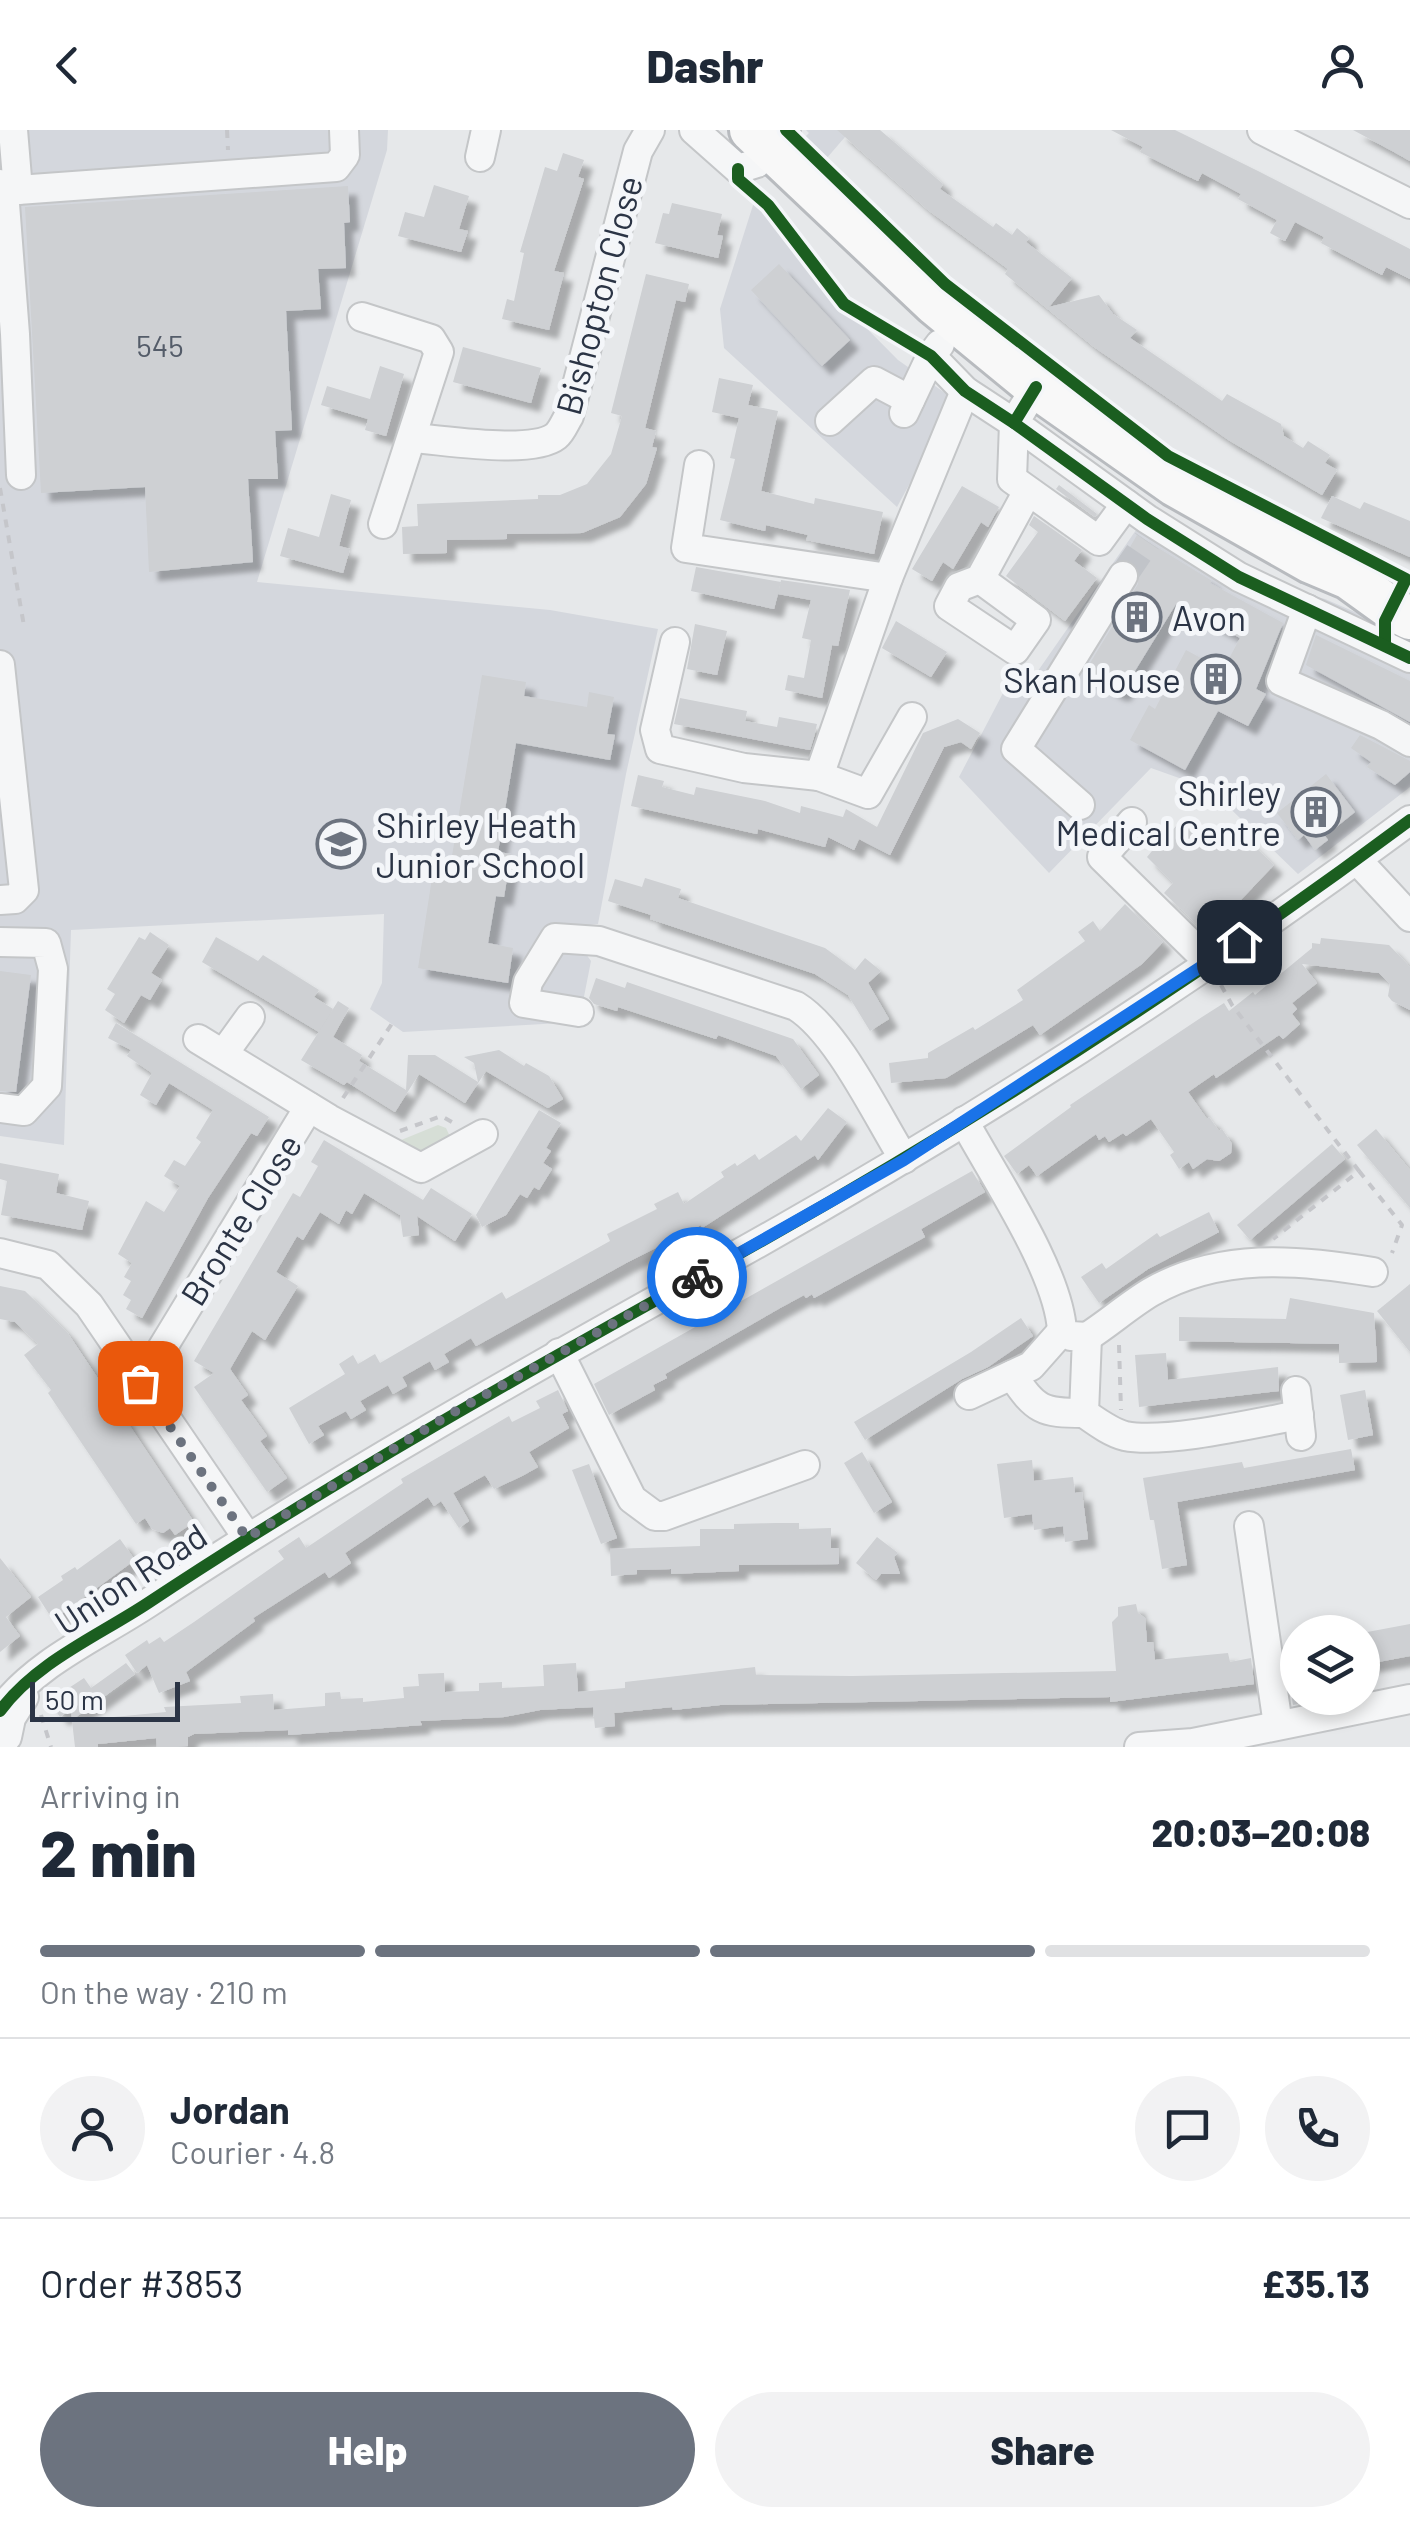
<!DOCTYPE html>
<meta charset="utf-8">
<style>
:root{--surface:#fff;--page:#f2f2f3;--text:#1f2937;--muted:#747a83;--line:#e0e1e3;--accent:#6c737f}
body{margin:0;font-family:Barlow,sans-serif;background:var(--page);color:var(--text);height:100vh;display:flex;flex-direction:column;font-size:38px;white-space:nowrap}
*{box-sizing:border-box;margin:0}
p{font-size:32px;color:var(--muted)}
.icon{flex:none;width:55px;height:55px;fill:none;stroke:currentColor;stroke-width:2;stroke-linecap:round;stroke-linejoin:round}
.map{position:relative;height:1617px;overflow:hidden}
.details{display:flex;flex-direction:column;background:var(--surface);flex:1}
.details>*{flex:none}
.controls{position:absolute;left:1280px;top:1485px;display:grid;gap:20px}
.controls a{display:grid;place-items:center;width:100px;height:100px;border-radius:50%;background:var(--surface);box-shadow:0 5px 15px #0003;font-size:50px}
.scale{position:absolute;left:30px;bottom:25px;width:150px;box-sizing:border-box;padding-left:10px;border:5px solid #2b3445;border-top:0;font-size:28px;line-height:35px;white-space:nowrap;color:#2b3445;-webkit-text-stroke:8px #f4f6f9;paint-order:stroke}
.pin{position:absolute;display:grid;place-items:center;width:85px;height:85px;color:#fff;margin:-42px;border-radius:20px;box-shadow:0 5px 15px #0006}
.courier{position:absolute;display:grid;place-items:center;width:100px;height:100px;margin:-50px;border:8px solid #1a73e8;border-radius:50%;background:#fff;color:#222;box-shadow:0 2px 12px #0007}
.overview em{font-style:normal;font-weight:800}
.overview div{display:flex;flex-direction:column-reverse}
.overview{display:flex;align-items:center;justify-content:space-between;height:170px;padding:0 40px}
h1{font-size:65px;font-weight:800;line-height:75px}
.bar{display:grid;grid-template-columns:repeat(4,1fr);gap:15px 10px;align-content:center;height:120px;padding:0 40px}
.bar i{height:12px;border-radius:8px;background:var(--line)}
.bar .current{background:var(--accent)}
.bar p{grid-column:span 4}
.line{display:flex;align-items:center;gap:25px;padding:0 40px;border-top:2px solid var(--line)}
.line div{flex:1}
.round{display:grid;place-items:center;flex:none;width:105px;height:105px;border-radius:52px;background:var(--page)}
.action{display:flex;gap:20px;margin-top:auto;padding:20px 40px}
.action a{flex:1;height:115px;border-radius:60px;background:var(--accent);color:#fff;font-size:40px;font-weight:800;line-height:115px;text-align:center}
.action a+a{background:var(--page);color:var(--text)}
header{display:flex;justify-content:space-between;align-items:center;height:130px;padding:0 40px;background:var(--surface);font-size:45px;font-weight:800}
.map>svg:first-child{display:block}
.built{fill:#d4d7dd}
.green{fill:#d6ded6}
.building{fill:#ced0d3;filter:url(#shadow)}
.lines{fill:none;stroke-linecap:round;stroke-linejoin:round}
.minor-tunnel{stroke:#c1c4c9;stroke-width:28;stroke-dasharray:28 14;stroke-linecap:butt}
.minor-casing{stroke:#c4c6c8;stroke-width:32}
.highway-casing{stroke:#b8bbbf;stroke-width:48}
.path{stroke:#c5c6ca;stroke-width:4;stroke-dasharray:8 8;stroke-linecap:butt}
.minor{stroke:#f5f6f7;stroke-width:28}
.highway{stroke:#f8f8f8;stroke-width:42}
.cycleway-casing{stroke:#f4f6f9;stroke-width:19}
.cycleway{stroke:#1b5e20;stroke-width:12}
.done{stroke:#6c737f;stroke-width:10;stroke-dasharray:0 18}
.route{stroke:#1a73e8;stroke-width:12}
.labels{text-anchor:middle;dominant-baseline:central;stroke-width:10;stroke-linejoin:round;paint-order:stroke}
.number-label{font-size:30px;fill:#545c69}
.street-label{font-size:35px;fill:#2b3445;stroke:#f4f6f9}
.poi-label{font-size:35px;fill:#2b3445;stroke:#f4f6f9;text-anchor:start}
</style>
<header><svg class="icon" aria-label="back" viewBox="0 0 24 24"><path d="M15 5l-7 7 7 7"/></svg>Dashr<svg class="icon" aria-label="person" viewBox="0 0 24 24"><circle cx="12" cy="8" r="4"/><path d="M4 21q1-7 8-7t8 7"/></svg></header>
<div class="map">
<svg width="1410" height="1617" viewBox="0 0 1410 1617">
<defs>
<filter id="shadow"><feDropShadow dx="9" dy="9" stdDeviation="2.5" flood-color="#0004"/></filter>
</defs>
<rect width="100%" height="100%" fill="#e6e8ea"/>
<g class="built">
<polygon points="0,0 388,0 387,20 257,452 550,480 658,499 626,644 598,794 580,796 578,813 591,831 579,892 403,902 370,879 382,853 384,784 71,800 64,1015 0,1006"/>
<polygon points="806,0 851,0 826,29 804,8 809,3"/>
<polygon points="754,72 800,131 898,230 955,270 897,377 724,218 720,179"/>
<polygon points="1150,380 1283,458 1325,469 1410,506 1410,657 1298,744 1210,659 1151,638 1049,743 959,647 1013,544 1033,548"/>
</g>
<polygon class="green" points="438,995 446,998 452,1011 425,1032 389,1015"/>
<g class="building">
<polygon points="837,0 880,0 943,54 940,59 993,97 996,93 1012,105 1017,98 1029,108 1026,112 1072,148 1049,177 1099,165 1113,184 1137,200 1130,208 1222,271 1227,264 1281,294 1284,306 1303,318 1308,311 1330,325 1325,333 1337,340 1322,365 1230,311 1094,217 1005,144 1008,139 928,80"/>
<polygon points="1111,0 1175,0 1260,42 1410,119 1410,149 1386,137 1382,145 1370,139 1321,113 1324,107 1295,92 1285,111 1270,103 1277,90 1238,69 1241,64 1202,43 1198,51 1177,41 1140,22 1143,17"/>
<polygon points="1353,0 1410,0 1410,31 1394,22"/>
<polygon points="563,23 584,30 578,47 584,49 554,141 564,143 549,200 502,189 507,169 514,171 524,123 520,122 545,37 557,41"/>
<polygon points="434,55 469,66 459,99 468,101 461,122 398,106 405,82 424,87"/>
<polygon points="348,56 350,92 344,93 346,138 318,139 321,179 286,181 292,300 275,301 278,349 248,349 253,432 149,442 145,357 41,363 25,77"/>
<polygon points="672,73 722,84 717,105 723,106 718,128 655,113 663,83 669,84"/>
<polygon points="779,134 850,210 822,236 751,160"/>
<polygon points="646,144 689,154 685,172 676,170 645,298 656,301 652,317 657,318 646,354 620,387 582,403 507,404 507,409 447,410 447,423 403,424 402,397 418,396 417,374 538,369 538,365 560,365 587,354 611,324 622,286 611,283"/>
<polygon points="463,217 541,238 531,273 453,252"/>
<polygon points="380,236 404,244 386,306 365,300 368,289 321,275 327,256 370,269"/>
<polygon points="719,248 753,255 748,275 778,281 761,361 814,374 815,368 883,382 874,424 806,410 808,405 766,395 765,401 720,390 735,329 730,328 739,288 712,282"/>
<polygon points="1059,355 1097,384 1095,387 1056,359"/>
<polygon points="962,356 999,377 988,397 981,392 953,439 943,432 932,451 912,439"/>
<polygon points="331,364 351,370 339,416 350,419 343,443 280,426 288,398 319,407"/>
<polygon points="1332,366 1360,379 1364,372 1410,391 1410,427 1321,388"/>
<polygon points="1034,386 1082,420 1074,431 1097,448 1065,491 1006,446 1038,402 1029,395"/>
<polygon points="1137,405 1212,451 1210,453 1283,493 1256,559 1266,564 1248,596 1218,581 1185,640 1130,610 1149,575 1155,579 1186,520 1223,540 1240,508 1176,474 1122,562 1116,562 1084,543 1138,454 1138,437 1123,429"/>
<polygon points="696,437 781,452 774,479 691,461"/>
<polygon points="781,450 850,460 838,516 832,515 822,568 785,560 788,545 804,548 811,510 802,508 811,470 778,464"/>
<polygon points="896,491 947,522 931,547 882,518"/>
<polygon points="695,494 727,501 717,545 687,539"/>
<polygon points="1316,505 1410,551 1410,592 1306,535"/>
<polygon points="482,545 526,552 524,566 587,577 589,562 614,567 607,604 615,605 610,630 516,613 498,722 511,724 504,767 496,766 488,813 513,818 508,853 418,838 432,748 448,750"/>
<polygon points="680,568 747,581 745,591 777,597 779,587 817,594 814,607 810,620 674,594"/>
<polygon points="958,589 980,603 971,619 961,612 944,617 890,725 859,709 854,720 828,707 825,717 758,699 757,704 631,676 638,645 664,651 662,657 694,665 696,657 765,671 800,683 801,676 843,687 846,679 877,697 923,603"/>
<polygon points="1360,605 1410,631 1410,642 1395,655 1367,637 1371,632 1351,618"/>
<polygon points="1326,644 1355,682 1325,706 1328,710 1315,720 1304,705 1298,710 1277,683"/>
<polygon points="1180,692 1190,701 1195,696 1216,716 1228,703 1234,709 1240,703 1274,735 1237,774 1233,770 1201,798 1164,763 1173,753 1147,727 1152,721 1146,715 1159,701 1166,707"/>
<polygon points="645,748 681,759 678,768 825,818 855,840 865,828 881,841 868,853 889,889 870,901 848,865 815,844 650,789 651,785 608,771 615,749 642,757"/>
<polygon points="1125,774 1163,812 1142,834 1040,905 1033,895 946,948 891,953 889,933 928,928 928,923 973,897 975,900 1023,870 1017,860 1085,811 1078,802 1093,791 1100,801"/>
<polygon points="150,802 169,815 151,843 162,850 150,870 141,865 124,893 105,880 115,864 107,859 139,807 145,810"/>
<polygon points="216,807 258,831 263,825 319,860 314,867 333,879 319,902 202,832"/>
<polygon points="1321,808 1389,815 1410,837 1410,880 1392,871 1388,866 1390,854 1379,843 1302,834 1317,853 1292,873 1297,879 1292,884 1300,894 1283,909 1279,905 1216,948 1214,944 1188,962 1207,989 1209,987 1219,1001 1222,999 1232,1014 1231,1023 1219,1031 1207,1029 1193,1039 1189,1032 1179,1039 1170,1025 1174,1022 1151,989 1126,1006 1123,1003 1109,1012 1105,1006 1099,1010 1096,1004 1037,1046 1029,1035 1017,1044 1004,1026 1071,977 1070,975 1202,887 1224,873 1229,881 1253,862 1255,865 1312,818 1312,813 1320,814"/>
<polygon points="0,841 31,845 16,962 0,961"/>
<polygon points="596,848 625,858 627,852 793,909 819,945 801,959 776,926 718,905 716,909 618,877 617,881 594,874 589,868"/>
<polygon points="338,871 349,878 333,907 362,925 359,931 406,960 408,925 435,925 478,952 474,933 464,927 499,920 524,936 526,933 549,946 563,969 548,978 486,941 465,973 419,944 395,982 347,952 344,955 301,930"/>
<polygon points="116,893 269,987 257,1006 251,1003 208,1068 142,1188 126,1179 131,1170 123,1165 131,1151 124,1147 132,1133 118,1124 146,1071 164,1082 180,1056 164,1046 174,1030 185,1036 201,1012 196,1008 213,980 169,953 156,975 140,965 152,943 127,926 131,920 108,908"/>
<polygon points="828,978 847,992 818,1030 815,1025 702,1098 701,1095 626,1133 476,1216 471,1208 444,1224 449,1232 435,1240 430,1231 402,1247 407,1256 393,1264 388,1255 360,1271 366,1280 351,1289 346,1281 318,1296 324,1305 309,1314 289,1278 345,1244 339,1234 353,1225 358,1234 375,1224 380,1233 502,1162 506,1169 610,1111 607,1104 657,1079 654,1074 678,1062 684,1074 724,1047 721,1042 735,1033 737,1036 755,1024 759,1030 796,1005 801,1011"/>
<polygon points="539,980 561,993 546,1018 551,1021 543,1033 552,1039 539,1060 534,1057 527,1068 520,1064 506,1085 482,1097 476,1085"/>
<polygon points="1376,999 1410,1040 1410,1078 1357,1015"/>
<polygon points="324,1010 423,1070 431,1058 472,1084 455,1111 417,1086 419,1105 403,1107 400,1085 364,1063 352,1084 346,1080 339,1094 320,1082 303,1110 297,1106 276,1142 298,1156 265,1210 252,1201 230,1239 248,1265 241,1270 267,1306 260,1311 287,1348 267,1362 194,1257 214,1243 194,1231 293,1063 300,1067 318,1036 311,1032"/>
<polygon points="1332,1014 1345,1029 1250,1110 1237,1095"/>
<polygon points="0,1033 59,1044 56,1063 89,1071 82,1100 1,1085 7,1051 0,1049"/>
<polygon points="972,1041 985,1062 921,1099 925,1107 814,1168 812,1164 806,1168 804,1165 780,1178 665,1244 667,1248 653,1255 655,1260 609,1285 594,1254"/>
<polygon points="1209,1082 1219,1102 1148,1139 1099,1173 1081,1147 1102,1133 1106,1139 1157,1103 1160,1107"/>
<polygon points="1410,1154 1410,1222 1377,1181"/>
<polygon points="0,1156 25,1161 67,1202 194,1392 175,1405 170,1398 163,1403 152,1399 145,1388 136,1394 48,1263 51,1260 24,1225 38,1214 15,1192 0,1189"/>
<polygon points="1290,1168 1374,1183 1377,1232 1339,1233 1339,1214 1179,1211 1179,1187 1286,1189"/>
<polygon points="1021,1188 1033,1206 988,1237 962,1249 865,1310 854,1292 971,1222"/>
<polygon points="1166,1223 1168,1250 1278,1237 1279,1261 1139,1277 1135,1225"/>
<polygon points="558,1260 568,1281 562,1284 569,1298 529,1322 538,1337 522,1346 494,1359 485,1345 453,1363 469,1391 459,1398 441,1371 434,1376 428,1367 345,1423 351,1433 329,1448 325,1442 253,1488 255,1491 186,1542 190,1551 159,1563 147,1535 137,1543 125,1525 147,1510 149,1514 160,1507 164,1512 194,1492 284,1429 278,1421 299,1407 306,1418 403,1353 401,1349 509,1286 512,1292 540,1278 536,1271"/>
<polygon points="1365,1260 1373,1305 1348,1310 1340,1265"/>
<polygon points="1351,1319 1355,1340 1177,1372 1187,1435 1162,1439 1154,1390 1150,1390 1143,1348 1242,1332 1244,1338"/>
<polygon points="862,1322 892,1372 874,1383 844,1333"/>
<polygon points="1032,1330 1034,1351 1073,1347 1075,1363 1082,1362 1088,1409 1065,1412 1063,1396 1034,1400 1032,1384 1004,1388 997,1334"/>
<polygon points="589,1334 617,1408 601,1414 572,1340"/>
<polygon points="777,1393 799,1393 799,1399 831,1398 831,1418 839,1418 839,1434 739,1435 739,1441 671,1444 671,1439 637,1440 637,1444 611,1446 610,1419 700,1416 700,1399 734,1399 734,1394"/>
<polygon points="877,1407 898,1423 894,1427 900,1444 881,1444 876,1450 856,1433"/>
<polygon points="120,1409 135,1430 53,1490 38,1467 63,1450 61,1446 75,1437 77,1440"/>
<polygon points="0,1428 31,1467 6,1487 20,1506 0,1522"/>
<polygon points="1136,1474 1138,1483 1145,1488 1147,1512 1153,1512 1155,1530 1228,1523 1230,1532 1251,1528 1254,1554 1110,1572 1110,1567 720,1575 673,1580 672,1577 614,1583 615,1596 595,1598 593,1577 540,1580 504,1587 420,1591 422,1595 371,1599 288,1605 288,1600 194,1604 188,1607 188,1616 178,1617 157,1617 156,1608 98,1614 98,1617 75,1617 72,1591 166,1582 164,1577 241,1573 240,1566 273,1564 274,1580 325,1576 325,1563 340,1562 341,1569 363,1568 363,1572 404,1568 403,1557 419,1556 418,1544 444,1543 445,1562 479,1561 479,1553 502,1552 502,1558 544,1556 543,1535 576,1533 578,1562 625,1558 625,1552 755,1537 756,1545 852,1546 1116,1541 1112,1492 1118,1486 1118,1477"/>
<polygon points="1410,1494 1410,1526 1362,1535 1362,1503"/>
<polygon points="1298,1523 1298,1574 1293,1575 1285,1525"/>
<polygon points="126,1533 135,1544 72,1590 71,1579 60,1587 49,1571 84,1548 91,1558"/>
</g>
<g class="lines">
<polyline class="minor-tunnel" points="1123,446 1147,411"/>
<g class="minor-casing">
<g id="minor">
<polyline points="13,0 18,60"/>
<polyline points="694,0 738,39 757,33 786,0"/>
<polyline points="1262,0 1410,74"/>
<polyline points="480,27 486,0"/>
<polyline points="0,54 4,61 336,37 345,25 344,0"/>
<polyline points="4,61 15,204 21,345"/>
<polyline points="362,187 431,209 439,222 383,394"/>
<polyline points="931,226 965,261 1014,293 1012,349 1099,411 1126,374"/>
<polyline points="1036,257 1014,293 1147,389 1239,447 1410,528"/>
<polyline points="904,283 931,226 940,214"/>
<polyline points="830,291 874,251 910,270"/>
<path d="M412,308C444,310 532,325 556,306C562,301 565,292 569,286L638,21L650,0"/>
<polyline points="699,335 686,418 888,448 965,261"/>
<polyline points="980,449 959,457 949,476 1015,520 1036,490 980,449 1028,361"/>
<polyline points="1307,479 1281,551 1381,595 1410,612"/>
<polyline points="675,512 655,600 660,619 744,638 819,646 888,448"/>
<polyline points="0,535 24,760 15,769 0,770"/>
<polyline points="819,646 868,664 912,587"/>
<polyline points="1080,675 1016,619 1123,446"/>
<polyline points="1132,692 1102,727 1210,833"/>
<polyline points="1357,730 1410,787"/>
<polyline points="0,812 46,813 53,839 47,956 24,981 0,978"/>
<path d="M579,882L524,873L528,852L555,808L599,811L796,876C838,902 877,986 904,1029"/>
<polyline points="198,909 329,989 421,1038 483,1004"/>
<polyline points="224,923 250,887"/>
<path d="M964,991C993,1045 1059,1142 1062,1201L1071,1206L1087,1207L1084,1283C1097,1292 1110,1302 1125,1306C1166,1314 1256,1293 1299,1285"/>
<polyline points="0,1123 48,1135 89,1175 247,1407"/>
<path d="M1087,1207C1109,1193 1129,1175 1151,1162C1219,1123 1297,1129 1373,1142"/>
<polyline points="559,1223 632,1369 655,1386 664,1386 805,1335"/>
<path d="M1012,1245C1036,1280 1041,1283 1084,1283"/>
<polyline points="141,1253 309,977"/>
<polyline points="1296,1261 1301,1306"/>
<polyline points="969,1265 1031,1236 1062,1201"/>
<polyline points="1249,1396 1278,1595"/>
<path d="M0,1581C36,1532 98,1506 148,1473C335,1349 530,1240 726,1131C963,999 1193,852 1410,690"/>
<polyline points="7,1607 11,1588 24,1567"/>
<polyline points="1139,1617 1193,1613 1410,1569"/>
</g>
</g>
<g class="highway-casing">
<polyline id="highway" points="751,0 935,174 1036,257 1175,355 1311,432 1349,448 1392,479 1410,488"/>
</g>
<g class="path">
<polyline points="227,0 228,20"/>
<polyline points="0,358 24,496"/>
<polyline points="1221,855 1232,875 1359,1041 1273,1109"/>
<polyline points="343,968 395,889"/>
<polyline points="400,1001 441,986 452,992"/>
<polyline points="1359,1041 1402,1095 1392,1123"/>
<polyline points="1119,1215 1121,1280"/>
<polyline points="41,1585 51,1617"/>
</g>
<use href="#minor" class="minor"/>
<use href="#highway" class="highway"/>
<g class="cycleway-casing">
<g id="cycleway">
<polyline points="786,0 945,154 1168,326 1406,449 1385,491 1385,515"/>
<polyline points="738,39 738,49 768,75 844,174 931,226 965,261 1014,293"/>
<polyline points="1036,257 1014,293 1147,389 1239,447 1410,528"/>
<path d="M0,1581C36,1532 98,1506 148,1473C335,1349 530,1240 726,1131C963,999 1193,852 1410,690"/>
</g>
</g>
<use href="#cycleway" class="cycleway"/>
</g>
<g class="lines">
<polyline class="done" points="140,1253 247,1408 449,1285 697,1147"/>
<polyline class="route" points="697,1147 904,1030 1239,812"/>
</g>
<defs>
<g id="building-ring" transform="scale(2.5)"><circle r="9.5" fill="#f4f6f9" stroke="#6c737f" stroke-width="1.5"/><path d="M-4-6H4V6H1V3H-1V6H-4ZM-2.5-4.3h1.7v1.8h-1.7ZM.8-4.3h1.7v1.8H.8ZM-2.5-1h1.7V.8h-1.7ZM.8-1h1.7V.8H.8Z" fill="#6c737f"/></g>
<g id="school-ring" transform="scale(2.5)"><circle r="9.5" fill="#f4f6f9" stroke="#6c737f" stroke-width="1.5"/><path d="M0-5L7-2L0 1L-7-2ZM-4 1L0 2.5L4 1V4Q0 6-4 4Z" fill="#6c737f"/></g>
</defs>
<g fill-rule="evenodd">
<use href="#building-ring" x="1137" y="487"/>
<use href="#building-ring" x="1216" y="549"/>
<use href="#building-ring" x="1316" y="682"/>
<use href="#school-ring" x="341" y="714"/>
</g>
<g class="labels">
<g class="number-label">
<text x="160" y="215">545</text>
</g>
<g class="street-label">
<text transform="translate(598 165) rotate(-75)">Bishopton Close</text>
<text transform="translate(240 1089) rotate(-58)">Bronte Close</text>
<text transform="translate(130 1448) rotate(-33)">Union Road</text>
</g>
<g class="poi-label">
<text x="1172" y="487">Avon</text>
<text x="1181" y="549" text-anchor="end">Skan House</text>
<text x="1281" y="662" text-anchor="end">Shirley<tspan x="1281" dy="40">Medical Centre</tspan></text>
<text x="376" y="694">Shirley Heath<tspan x="376" dy="40">Junior School</tspan></text>
</g>
</g>
</svg>
<div class="controls">
<a><svg class="icon" aria-label="layers" viewBox="0 0 24 24"><path d="M12 4l9 5-9 5-9-5zM3 14l9 5 9-5"/></svg></a>
</div>
<div class="scale">50 m</div>
<div class="pin" style="left:140px;top:1253px;background:#ea580c"><svg class="icon" aria-label="bag" viewBox="0 0 24 24"><path d="M5 8h14l-1 12H6zM9 8a3 3 0 0 1 6 0"/></svg></div>
<div class="pin" style="left:1239px;top:812px;background:#1f2937"><svg class="icon" aria-label="home" viewBox="0 0 24 24"><path d="M3 11l9-7 9 7M6 9v11h12V9"/></svg></div>
<div class="courier" style="left:697px;top:1147px"><svg class="icon" aria-label="bike" viewBox="0 0 24 24"><circle cx="6" cy="16" r="4"/><circle cx="18" cy="16" r="4"/><path d="M6 16l4-8h5l3 8M10 8l3 8H6M13 5h3"/></svg></div>
</div>
<section class="details">
<div class="overview"><div><h1>2 min</h1><p>Arriving in</p></div><em>20:03–20:08</em></div>
<div class="bar"><i class="current"></i><i class="current"></i><i class="current"></i><i></i><p>On the way · 210 m</p></div>
<div class="line" style="height:180px"><a class="round"><svg class="icon" aria-label="person" viewBox="0 0 24 24"><circle cx="12" cy="8" r="4"/><path d="M4 21q1-7 8-7t8 7"/></svg></a><div><b>Jordan</b><p>Courier · 4.8</p></div><a class="round"><svg class="icon" aria-label="chat" viewBox="0 0 24 24"><path d="M4 5h16v11H9l-5 4z"/></svg></a><a class="round"><svg class="icon" aria-label="phone" viewBox="0 0 24 24"><path d="M5 4h4l2 5-3 2q2 4 5 5l2-3 5 2v4C11 20 4 13 5 4z"/></svg></a></div>
<div class="line" style="height:130px"><div>Order #3853</div><b>£35.13</b></div>
<div class="action"><a>Help</a><a>Share</a></div>
</section>
